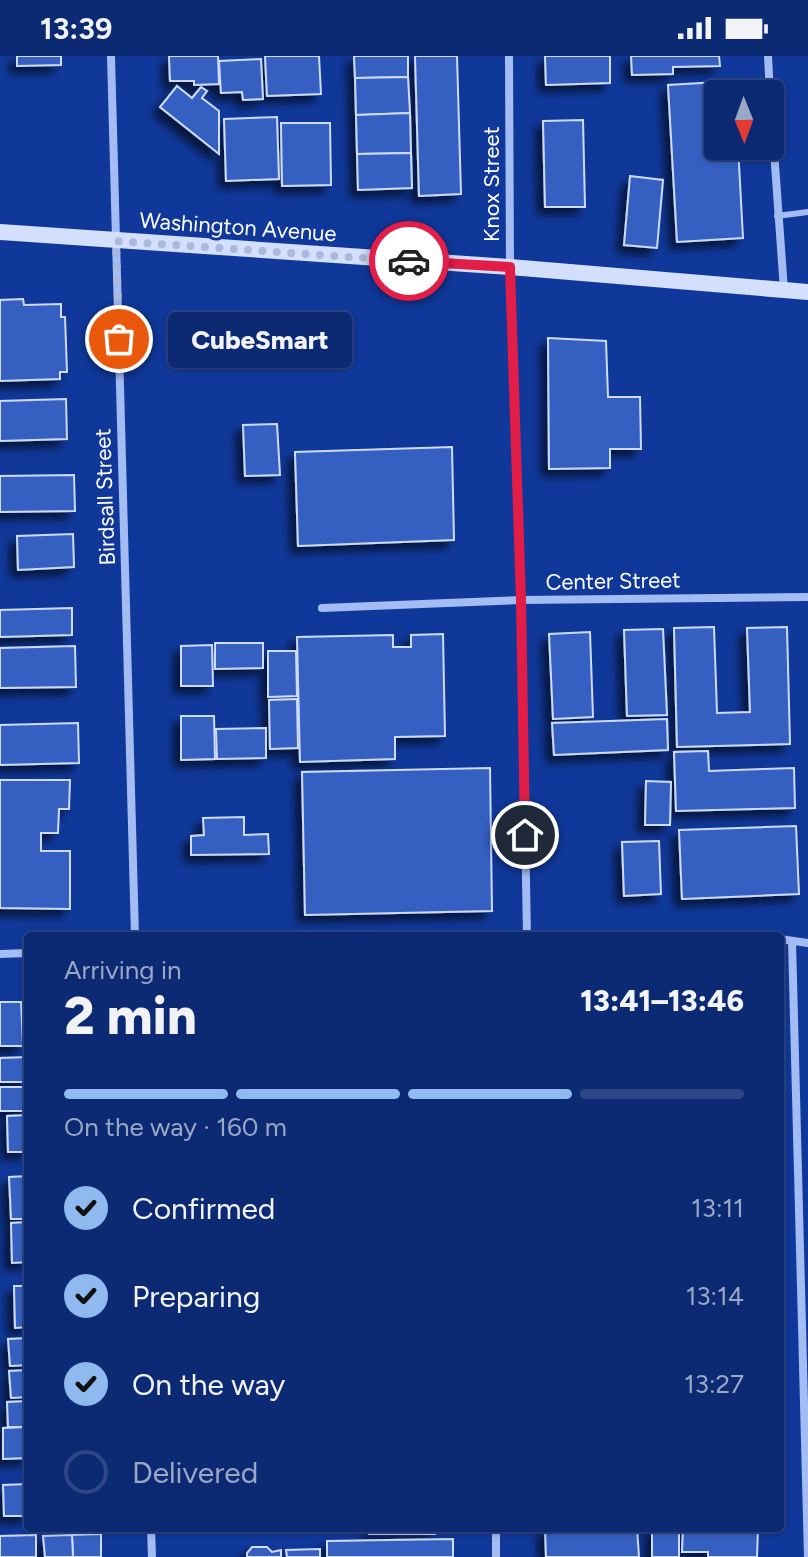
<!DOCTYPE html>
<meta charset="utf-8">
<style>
:root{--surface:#0c2a74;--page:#1a367c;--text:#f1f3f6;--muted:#9aa7c5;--line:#2c4686;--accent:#90b9f0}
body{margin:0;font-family:Figtree,sans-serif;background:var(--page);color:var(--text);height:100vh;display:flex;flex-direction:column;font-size:30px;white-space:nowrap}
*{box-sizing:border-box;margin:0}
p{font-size:26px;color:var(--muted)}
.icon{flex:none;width:44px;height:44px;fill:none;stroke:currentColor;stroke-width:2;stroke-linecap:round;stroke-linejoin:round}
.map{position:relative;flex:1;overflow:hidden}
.panel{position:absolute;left:24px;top:876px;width:760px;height:600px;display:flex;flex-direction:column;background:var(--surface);border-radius:8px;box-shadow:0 2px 6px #0004,0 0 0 2px var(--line)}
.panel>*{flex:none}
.needle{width:52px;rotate:179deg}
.fabs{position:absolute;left:704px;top:24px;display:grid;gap:16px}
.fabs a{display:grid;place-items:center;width:80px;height:80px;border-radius:8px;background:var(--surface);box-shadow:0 2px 6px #0004,0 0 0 2px var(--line);font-size:40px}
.pin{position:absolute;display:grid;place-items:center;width:68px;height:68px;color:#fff;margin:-34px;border:4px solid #fff;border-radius:50%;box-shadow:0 2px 8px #0007}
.courier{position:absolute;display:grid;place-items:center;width:80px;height:80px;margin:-40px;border:6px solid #e11d48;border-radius:50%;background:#fff;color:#222;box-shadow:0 2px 10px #0007}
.bubble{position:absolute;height:56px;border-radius:8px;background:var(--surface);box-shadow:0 2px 6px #0004,0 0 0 2px var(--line);font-size:26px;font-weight:800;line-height:56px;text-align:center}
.headline em{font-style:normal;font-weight:800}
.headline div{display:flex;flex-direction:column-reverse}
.headline{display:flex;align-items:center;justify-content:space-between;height:136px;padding:0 40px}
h1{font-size:52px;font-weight:800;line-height:60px}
.bar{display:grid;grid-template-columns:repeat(4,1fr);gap:12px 8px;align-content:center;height:96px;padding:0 40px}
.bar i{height:10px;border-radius:6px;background:var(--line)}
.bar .on{background:var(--accent)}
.bar p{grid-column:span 4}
ol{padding:0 40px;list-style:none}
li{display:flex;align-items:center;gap:24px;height:88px}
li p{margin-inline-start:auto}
li .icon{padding:8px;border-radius:50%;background:var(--accent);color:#111;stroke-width:4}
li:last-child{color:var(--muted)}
li i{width:44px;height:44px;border:4px solid var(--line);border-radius:50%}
.status{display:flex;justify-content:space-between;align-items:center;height:56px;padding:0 40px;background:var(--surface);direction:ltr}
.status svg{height:22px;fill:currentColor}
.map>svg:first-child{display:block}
.building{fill:#345ec1;stroke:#ccdbfe;stroke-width:2;filter:url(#shadow)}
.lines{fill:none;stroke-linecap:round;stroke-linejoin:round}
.lane{stroke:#a3bcf4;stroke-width:6}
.street{stroke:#a3bcf4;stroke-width:8}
.secondary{stroke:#d3dffd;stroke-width:16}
.done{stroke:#abb9dc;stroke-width:8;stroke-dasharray:0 14.4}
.route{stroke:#e11d48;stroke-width:10}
.labels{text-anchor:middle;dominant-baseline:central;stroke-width:6;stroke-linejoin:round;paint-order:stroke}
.street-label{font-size:22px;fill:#fff;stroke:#10389a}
</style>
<div class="status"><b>13:39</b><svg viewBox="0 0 49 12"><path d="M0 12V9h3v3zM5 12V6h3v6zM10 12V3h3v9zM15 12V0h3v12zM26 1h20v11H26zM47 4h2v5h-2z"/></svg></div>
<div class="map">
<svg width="808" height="1501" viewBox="0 0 808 1501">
<defs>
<filter id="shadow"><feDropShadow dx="-7" dy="7" stdDeviation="4" flood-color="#0009"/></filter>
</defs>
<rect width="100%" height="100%" fill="#10389a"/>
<g class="building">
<polygon points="17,0 61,0 61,9 17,10"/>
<polygon points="169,0 218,0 219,28 194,29 194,25 170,25"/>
<polygon points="265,0 319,0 321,38 267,40"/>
<polygon points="354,0 408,0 408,21 355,22"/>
<polygon points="415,0 457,0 461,138 419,140"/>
<polygon points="545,0 610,0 610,27 546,29"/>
<polygon points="631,0 719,0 720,10 673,11 673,18 632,19"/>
<polygon points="261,3 263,43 243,44 242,36 221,37 219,5"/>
<polygon points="408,21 410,57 356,59 355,22"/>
<polygon points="735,25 735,38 718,38 718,90 738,90 743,182 677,186 668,29"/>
<polygon points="177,30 192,42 201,31 207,35 202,42 219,55 219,98 160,51"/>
<polygon points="410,57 411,97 357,98 356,59"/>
<polygon points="277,61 279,123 226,125 224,63"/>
<polygon points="583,64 585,151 545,151 543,65"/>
<polygon points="281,67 330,67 331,129 282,130"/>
<polygon points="411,97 412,132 358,134 357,98"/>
<polygon points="630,120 663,124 657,192 624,189"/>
<polygon points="23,243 24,249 61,248 61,261 65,261 67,316 60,316 60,323 0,325 0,244"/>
<polygon points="548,282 606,285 608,341 640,341 641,393 610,393 610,412 549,413"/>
<polygon points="66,343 67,383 0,385 0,345"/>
<polygon points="277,368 280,419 245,420 243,369"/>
<polygon points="452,391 454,484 298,490 295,396"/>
<polygon points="74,419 75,455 0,456 0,420"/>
<polygon points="73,478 74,511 18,514 17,480"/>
<polygon points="72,552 72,579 0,581 0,554"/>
<polygon points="714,571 717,657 750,656 747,572 787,571 790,688 677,691 674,572"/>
<polygon points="663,573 667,659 627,660 624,574"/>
<polygon points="590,576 593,661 553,663 549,578"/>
<polygon points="443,578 445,680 395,681 395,703 300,706 297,581 393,579 393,591 411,591 411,579"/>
<polygon points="215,587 263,587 263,612 215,613"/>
<polygon points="212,589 213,630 181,630 181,590"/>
<polygon points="75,590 76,631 0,632 0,592"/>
<polygon points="268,595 296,595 297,640 268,641"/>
<polygon points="297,643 298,692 270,693 269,644"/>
<polygon points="181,660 214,660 215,703 181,704"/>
<polygon points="667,663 668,694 554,699 552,667"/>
<polygon points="78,667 79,707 0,709 0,669"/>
<polygon points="266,672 266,702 217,703 216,673"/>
<polygon points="708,695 709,715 794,712 795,752 676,755 674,696"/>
<polygon points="490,712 492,855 305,859 302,716"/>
<polygon points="0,724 70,724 69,753 59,753 58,777 41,777 41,795 70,795 70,853 0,852"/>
<polygon points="646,725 671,726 670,769 645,769"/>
<polygon points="244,761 244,779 268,778 269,798 191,799 191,780 204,779 203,762"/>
<polygon points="796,770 799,838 682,843 679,774"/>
<polygon points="659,785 661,838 624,840 622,786"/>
<polygon points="0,946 21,946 23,990 0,990"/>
<polygon points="28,1001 28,1026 0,1026 0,1002"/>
<rect x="0" y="1031" width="28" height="24"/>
<polygon points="28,1059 28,1096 8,1096 7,1060"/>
<polygon points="28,1120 28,1163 11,1163 9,1121"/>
<polygon points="28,1166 28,1206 12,1207 11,1167"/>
<polygon points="14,1230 28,1230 28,1271 15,1272"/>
<polygon points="28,1282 28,1309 10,1310 8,1283"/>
<polygon points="28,1314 28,1341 11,1342 9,1315"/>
<polygon points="28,1345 28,1371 8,1371 7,1346"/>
<polygon points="28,1371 28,1402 3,1403 3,1372"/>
<polygon points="28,1428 28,1460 4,1460 3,1429"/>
<rect x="369" y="1472" width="66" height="6"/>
<polygon points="545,1472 637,1472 639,1501 546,1501"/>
<rect x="652" y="1472" width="27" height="29"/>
<polygon points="683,1472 758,1472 757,1501 708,1501 708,1496 682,1496"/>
<polygon points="101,1478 101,1501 73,1501 72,1479"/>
<polygon points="36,1479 36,1501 0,1501 0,1480"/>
<polygon points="72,1479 73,1501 45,1501 43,1480"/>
<polygon points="453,1483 453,1501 327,1501 327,1485"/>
<polygon points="252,1491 267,1491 272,1496 281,1494 281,1501 247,1501 247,1497"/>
<polygon points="320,1493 320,1501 287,1501 286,1494"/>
</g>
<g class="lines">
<polyline class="lane" points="777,160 808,156"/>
<g class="street">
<polyline points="111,0 135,880"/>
<polyline points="509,0 510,211 521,544 527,880"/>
<polyline points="768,0 770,38"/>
<polyline points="770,39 784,234"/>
<polyline points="322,552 521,544 808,541"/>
<polyline points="780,883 808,887"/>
<polyline points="792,885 808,1501"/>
<polyline points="0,898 28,897"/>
<polyline points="151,1472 152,1501"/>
<polyline points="496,1472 496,1501"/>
</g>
<polyline class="secondary" points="0,176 510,211 808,236"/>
</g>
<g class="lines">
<polyline class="done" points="119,283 116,185 409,205"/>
<polyline class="route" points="409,205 510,211 521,544 525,779"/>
</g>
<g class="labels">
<g class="street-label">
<text transform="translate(491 128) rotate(-90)">Knox Street</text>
<text transform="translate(238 171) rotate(4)">Washington Avenue</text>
<text transform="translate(105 441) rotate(-92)">Birdsall Street</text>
<text transform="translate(613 525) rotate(-1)">Center Street</text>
</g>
</g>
</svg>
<div class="fabs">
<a><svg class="needle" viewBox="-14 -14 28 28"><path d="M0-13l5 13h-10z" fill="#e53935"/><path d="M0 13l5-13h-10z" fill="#9aa7c5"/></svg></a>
</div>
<div class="pin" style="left:119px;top:283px;background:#ea580c"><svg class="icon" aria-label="bag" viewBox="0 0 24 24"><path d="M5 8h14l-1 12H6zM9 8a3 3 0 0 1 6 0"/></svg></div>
<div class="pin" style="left:525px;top:779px;background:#1f2937"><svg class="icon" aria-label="home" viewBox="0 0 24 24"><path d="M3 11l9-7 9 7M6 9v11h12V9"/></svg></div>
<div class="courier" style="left:409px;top:205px"><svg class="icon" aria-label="car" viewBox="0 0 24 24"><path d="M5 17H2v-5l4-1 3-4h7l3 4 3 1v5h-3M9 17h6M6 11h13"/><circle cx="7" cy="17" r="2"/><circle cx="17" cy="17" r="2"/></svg></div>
<div class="bubble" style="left:168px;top:256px;width:184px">CubeSmart</div>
<section class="panel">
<div class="headline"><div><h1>2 min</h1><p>Arriving in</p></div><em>13:41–13:46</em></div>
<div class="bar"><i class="on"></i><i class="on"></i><i class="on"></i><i></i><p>On the way · 160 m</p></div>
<ol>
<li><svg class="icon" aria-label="check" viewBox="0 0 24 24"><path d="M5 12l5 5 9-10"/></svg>Confirmed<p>13:11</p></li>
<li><svg class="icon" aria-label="check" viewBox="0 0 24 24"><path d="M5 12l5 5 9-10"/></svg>Preparing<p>13:14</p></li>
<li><svg class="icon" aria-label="check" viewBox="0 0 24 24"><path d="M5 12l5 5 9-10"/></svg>On the way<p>13:27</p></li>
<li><i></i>Delivered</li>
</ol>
</section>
</div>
